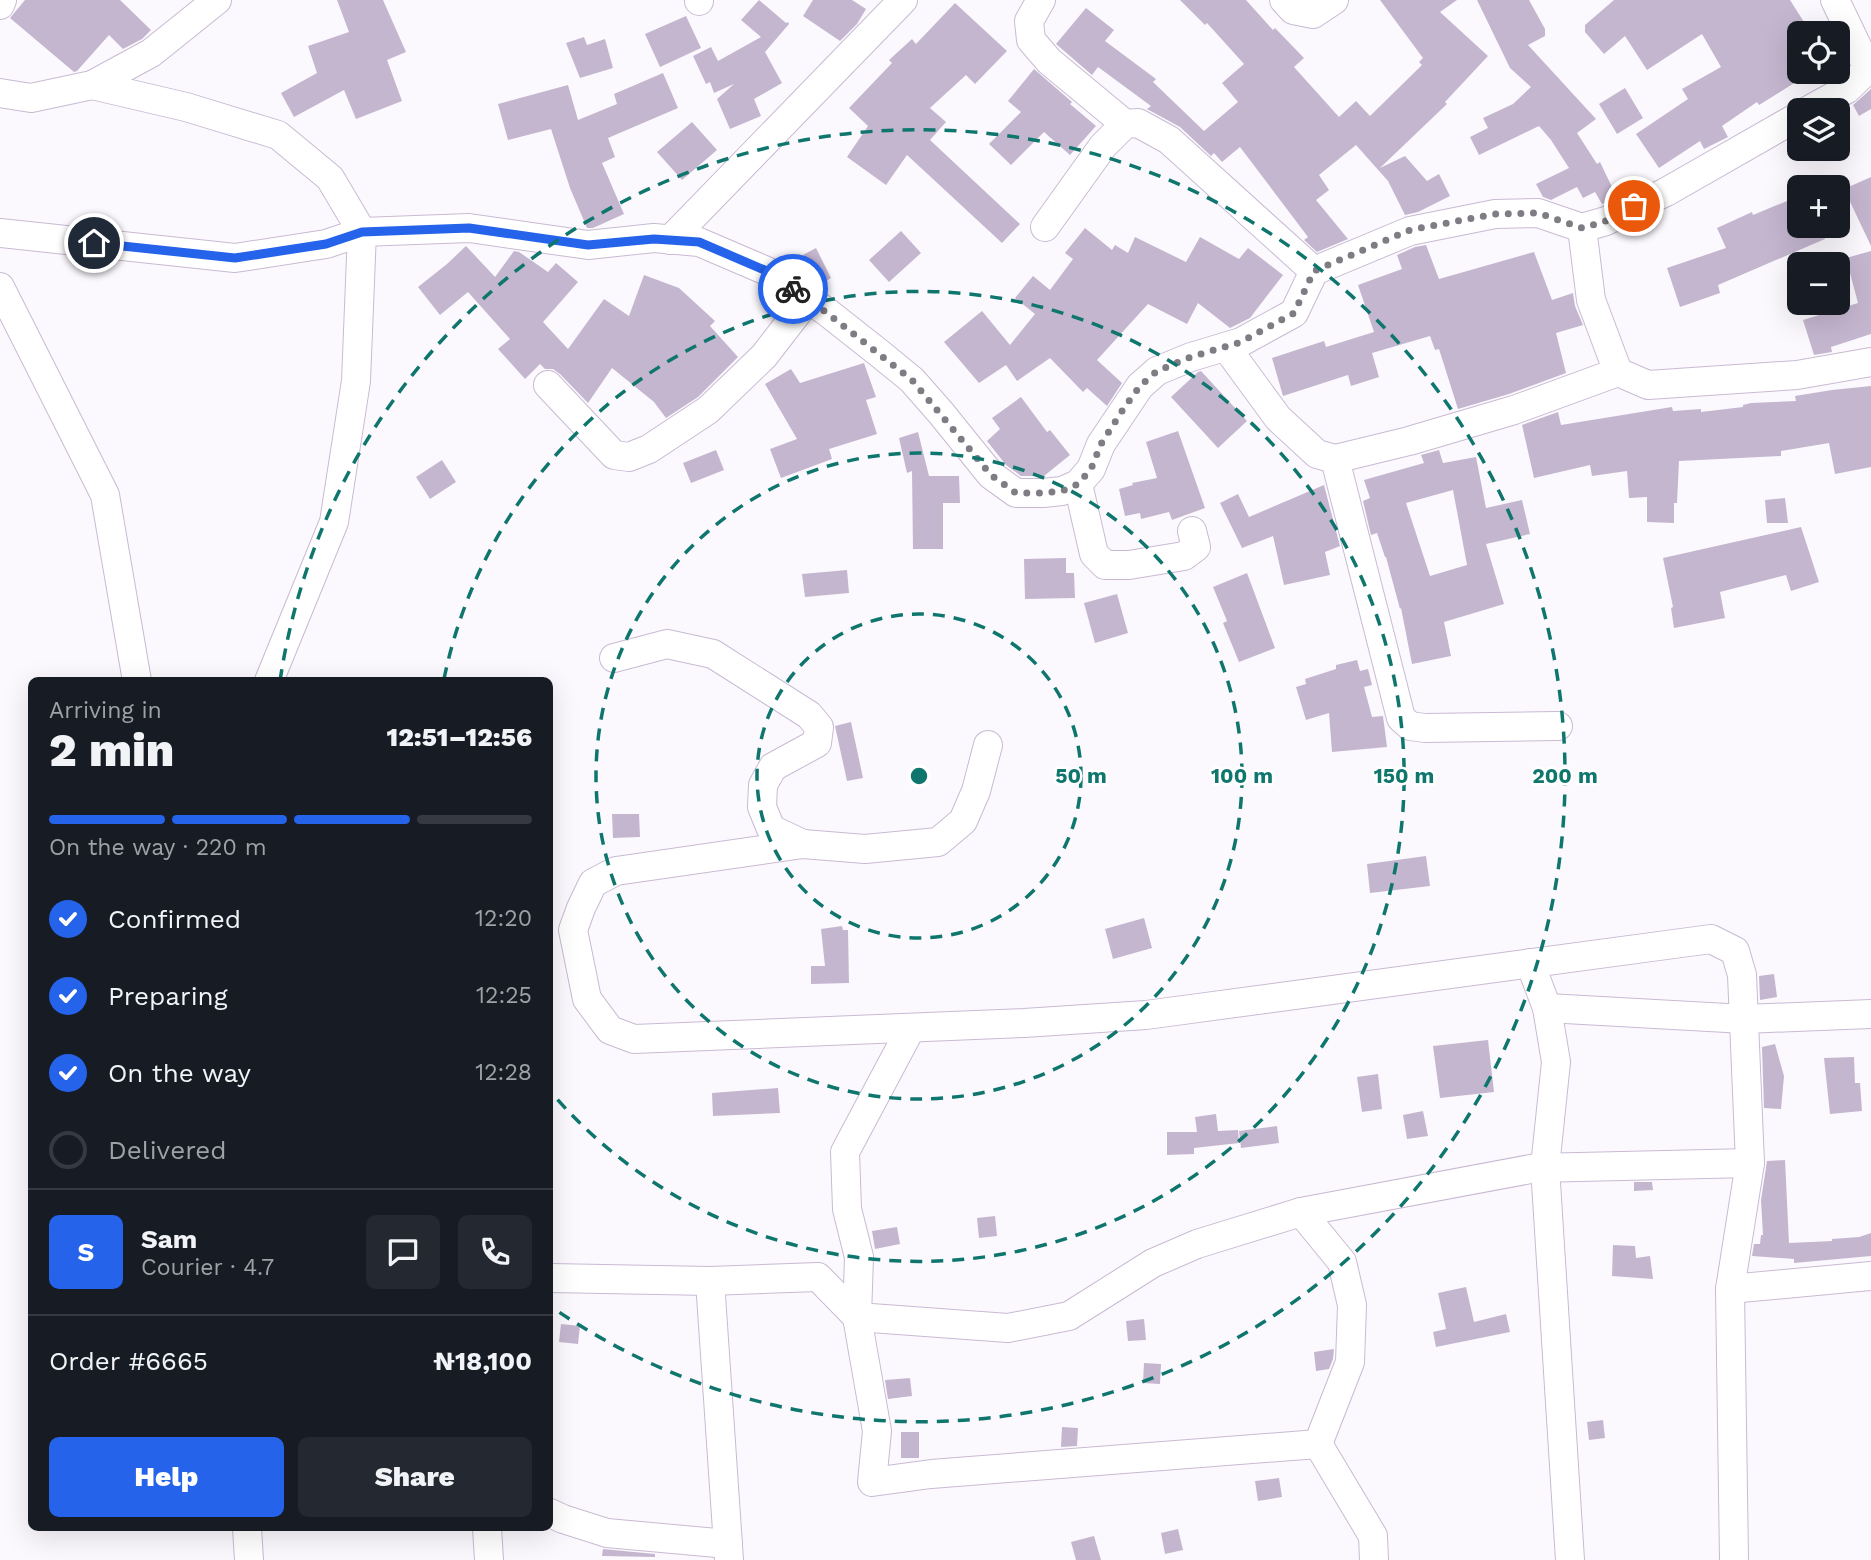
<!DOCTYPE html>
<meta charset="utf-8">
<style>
:root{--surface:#171b24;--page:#242831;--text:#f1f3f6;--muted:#9ea1a6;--line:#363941;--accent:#2563eb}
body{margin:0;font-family:"Work Sans",sans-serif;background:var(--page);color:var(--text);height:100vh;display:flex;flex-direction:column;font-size:26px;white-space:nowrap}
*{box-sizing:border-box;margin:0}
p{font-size:23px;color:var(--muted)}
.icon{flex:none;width:38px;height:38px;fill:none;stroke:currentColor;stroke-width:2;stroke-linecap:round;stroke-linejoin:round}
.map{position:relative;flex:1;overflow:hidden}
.details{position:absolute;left:28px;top:677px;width:525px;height:854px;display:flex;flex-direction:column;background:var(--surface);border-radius:10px;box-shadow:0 7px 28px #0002}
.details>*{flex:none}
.fabs{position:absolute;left:1787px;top:21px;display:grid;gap:14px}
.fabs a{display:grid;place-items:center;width:63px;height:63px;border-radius:10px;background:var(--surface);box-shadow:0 7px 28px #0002;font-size:35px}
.pin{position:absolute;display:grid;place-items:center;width:60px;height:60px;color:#fff;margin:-30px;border:4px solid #fff;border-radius:50%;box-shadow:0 2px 7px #0007}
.courier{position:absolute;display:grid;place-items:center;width:70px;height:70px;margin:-35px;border:5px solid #2563eb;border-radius:50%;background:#fff;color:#222;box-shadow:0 2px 9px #0007}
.headline em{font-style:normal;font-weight:800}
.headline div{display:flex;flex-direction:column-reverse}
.headline{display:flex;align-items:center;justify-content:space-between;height:119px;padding:0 21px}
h1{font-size:46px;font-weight:800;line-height:52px}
.bar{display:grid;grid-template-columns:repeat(4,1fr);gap:10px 7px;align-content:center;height:84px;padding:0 21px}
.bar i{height:9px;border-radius:5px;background:var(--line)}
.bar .current{background:var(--accent)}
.bar p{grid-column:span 4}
.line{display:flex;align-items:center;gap:18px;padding:0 21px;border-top:2px solid var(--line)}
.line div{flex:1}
.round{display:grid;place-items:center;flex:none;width:74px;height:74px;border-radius:10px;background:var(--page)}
ol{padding:0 21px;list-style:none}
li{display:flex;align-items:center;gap:21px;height:77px}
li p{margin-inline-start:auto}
li .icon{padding:7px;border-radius:50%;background:var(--accent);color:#fff;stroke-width:4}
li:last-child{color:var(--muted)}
li i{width:38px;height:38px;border:4px solid var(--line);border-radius:50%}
.action{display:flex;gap:14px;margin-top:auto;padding:14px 21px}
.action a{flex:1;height:80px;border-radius:10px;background:var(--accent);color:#fff;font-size:28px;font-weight:800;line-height:80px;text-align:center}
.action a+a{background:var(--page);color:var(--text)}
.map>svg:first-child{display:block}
.building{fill:#c4b6cf;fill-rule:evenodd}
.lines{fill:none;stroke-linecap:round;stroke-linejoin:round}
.minor-casing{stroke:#c9bad3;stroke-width:30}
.minor{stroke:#fff;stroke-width:28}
.done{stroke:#807c84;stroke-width:7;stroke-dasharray:0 12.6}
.route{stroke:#2563eb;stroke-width:9}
.ring{fill:none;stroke:#0f766e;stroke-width:3.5;stroke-dasharray:12 9}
.centre{fill:#0f766e;stroke:#fff;stroke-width:3.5}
.ring-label{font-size:21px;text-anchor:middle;font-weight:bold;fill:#0f766e;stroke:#fff;stroke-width:5;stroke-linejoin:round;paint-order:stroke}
</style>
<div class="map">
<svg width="1871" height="1560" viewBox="0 0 1871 1560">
<rect width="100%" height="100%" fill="#fcf9fe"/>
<g class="building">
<polygon points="25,0 120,0 151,30 142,39 123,49 109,35 77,71 74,72 10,18"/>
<polygon points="337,0 383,0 406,52 387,60 402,101 356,119 344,90 294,117 281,93 317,73 308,46 349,32"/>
<polygon points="759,0 786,23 788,22 789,24 765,52 782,83 754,99 761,116 730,129 717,99 734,84 714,93 710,82 706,84 693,56 711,47 718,61 761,37 741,20"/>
<polygon points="813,0 852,0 866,9 857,24 840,41 803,16"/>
<polygon points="1180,0 1246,0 1273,30 1275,28 1304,58 1294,67 1339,117 1356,101 1370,116 1422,65 1419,62 1423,58 1380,0 1457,0 1440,12 1488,56 1445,102 1447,104 1380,168 1405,156 1427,181 1439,174 1450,196 1418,212 1405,215 1388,181 1356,145 1319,175 1329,190 1316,200 1348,239 1317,252 1304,240 1308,237 1240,147 1222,162 1214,153 1211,156 1180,127 1147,109 1151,106 1098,67 1092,75 1056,44 1086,8 1114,30 1105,41 1156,79 1153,82 1204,131 1238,102 1222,83 1244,64 1207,23 1205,25"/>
<polygon points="1477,0 1529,0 1545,29 1545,36 1528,45 1596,119 1577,133 1597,164 1600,162 1612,187 1621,182 1627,192 1602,204 1595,192 1583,198 1577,187 1551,200 1543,197 1536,184 1569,168 1551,140 1539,126 1479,155 1470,137 1488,128 1483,118 1513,104 1531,87 1510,68"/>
<polygon points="1614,0 1790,0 1811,33 1799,33 1799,80 1759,105 1757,102 1722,126 1728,137 1704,149 1700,141 1659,168 1636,134 1688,99 1682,89 1721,67 1702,34 1647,70 1625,36 1604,54 1585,32 1585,25"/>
<polygon points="955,3 1007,51 975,84 966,75 930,108 946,122 930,140 1020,224 1002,243 907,155 886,185 847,157 868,126 849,108 892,63 889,60 912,39 916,44"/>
<polygon points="686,16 701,48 660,67 645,34"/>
<polygon points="584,37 587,45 605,39 613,68 580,78 566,43"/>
<polygon points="1034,69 1072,102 1070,104 1096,126 1070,155 1044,132 1011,165 989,144 1021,112 1008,101"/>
<polygon points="663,73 678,108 608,138 615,157 602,163 624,214 593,228 587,228 570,188 551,129 508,140 498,104 568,85 578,120 617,104 614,94"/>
<polygon points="1625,88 1643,118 1617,134 1599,104"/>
<polygon points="1871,89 1871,109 1859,116 1853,105"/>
<polygon points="692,122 717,150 682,180 657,152"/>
<polygon points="1871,177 1871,246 1844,189"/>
<polygon points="1799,196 1799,226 1819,226 1825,239 1718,285 1720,293 1680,307 1667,268 1726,248 1717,228 1752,212 1753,215"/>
<polygon points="1085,228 1112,250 1115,245 1128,253 1135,237 1186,262 1200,237 1239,259 1248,248 1283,275 1250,318 1230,328 1198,303 1187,324 1148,304 1097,360 1122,383 1107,406 1087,388 1083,392 1050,358 1017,381 1006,365 979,383 944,342 982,311 1010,345 1035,314 1015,298 1033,276 1050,290 1073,259 1065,253"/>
<polygon points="901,231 921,253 889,282 869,260"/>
<polygon points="1426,245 1439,279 1534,252 1552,300 1573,293 1575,306 1583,325 1556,333 1566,373 1509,394 1458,409 1439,349 1435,350 1430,336 1372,353 1379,377 1351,386 1348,375 1283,396 1272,358 1324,341 1326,347 1374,332 1358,285 1402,269 1397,255 1415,247"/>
<polygon points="466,246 495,277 514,251 519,252 548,272 556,263 578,282 543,322 568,349 604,299 629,316 644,275 679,288 715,321 710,326 738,357 698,397 666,418 654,402 612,368 588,403 560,374 553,369 545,369 540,364 525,379 498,349 510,339 468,292 440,315 418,287 447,264"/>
<polygon points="816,248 831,278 818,286 811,281 799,257"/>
<polygon points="1871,251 1871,334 1831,347 1832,352 1814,355 1803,320 1858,303 1846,258"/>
<polygon points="864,363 876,397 866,400 877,434 829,449 832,459 781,478 770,449 797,439 765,384 791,369 800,383"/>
<polygon points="1201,371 1247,421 1218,448 1171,397 1198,372"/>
<polygon points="1871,386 1871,467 1835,474 1829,443 1781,451 1781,456 1679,461 1677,503 1674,503 1674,523 1647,522 1647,497 1629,498 1627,471 1592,476 1590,465 1534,478 1522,425 1558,412 1561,425 1672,407 1673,411 1701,409 1701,412 1743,407 1743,405 1751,403 1796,401 1795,396 1832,390"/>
<polygon points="1021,397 1047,432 1050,430 1070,455 1044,476 1021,476 1006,465 987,441 1000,429 992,418"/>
<polygon points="1178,431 1205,508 1172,520 1169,512 1141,519 1140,513 1125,516 1119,489 1133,485 1132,483 1157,478 1146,442"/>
<polygon points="918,432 929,476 959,476 960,503 943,503 943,549 913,549 912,471 907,473 899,438"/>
<polygon points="716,450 724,470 691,483 683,463"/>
<path d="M1439,450L1443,463L1476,457L1486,508L1522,500L1530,534L1486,544L1504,604L1444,622L1451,656L1412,664L1401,608L1400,609L1386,557H1385L1377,533L1371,535L1363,501L1370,498L1364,480L1424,463L1421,455ZM1453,490L1467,565L1430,576L1406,503Z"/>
<polygon points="442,460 456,482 430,499 416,477"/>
<polygon points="1324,485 1340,546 1325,552 1330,575 1284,585 1273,536 1242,548 1220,503 1238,494 1249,517"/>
<polygon points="1785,498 1788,523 1767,523 1765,500"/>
<polygon points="1801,527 1819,582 1791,591 1786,575 1720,592 1725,618 1674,628 1671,608 1673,607 1663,558"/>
<polygon points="1066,558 1066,573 1074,573 1075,598 1025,599 1024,559"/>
<polygon points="847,570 849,593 805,597 802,574"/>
<polygon points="1247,573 1275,648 1239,662 1223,623 1227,621 1213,587"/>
<polygon points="1117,594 1128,633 1095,643 1084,603"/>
<polygon points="1357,660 1360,671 1368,669 1372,685 1364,687 1372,717 1383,716 1387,747 1332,752 1329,713 1306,720 1296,687 1306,684 1305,679 1336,669 1336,665"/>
<polygon points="851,722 863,778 847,781 835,726"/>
<polygon points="612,814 639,814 640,837 613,838"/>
<polygon points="1426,856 1430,886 1370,893 1367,864"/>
<polygon points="1144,918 1152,948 1113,959 1105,929"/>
<polygon points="842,926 843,930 848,930 849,983 811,984 811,966 825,966 821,929"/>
<polygon points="1774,974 1777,997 1760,1000 1759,976"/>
<polygon points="1488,1040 1494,1092 1440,1098 1433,1046"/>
<polygon points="1775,1044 1784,1076 1781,1109 1764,1108 1762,1047"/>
<polygon points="1854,1057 1855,1083 1860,1083 1862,1111 1830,1114 1824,1058"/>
<polygon points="1378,1074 1382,1109 1362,1112 1357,1077"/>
<polygon points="778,1088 780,1113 713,1116 712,1093"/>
<polygon points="1423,1111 1428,1136 1407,1139 1403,1115"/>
<polygon points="1216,1114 1218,1131 1238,1130 1239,1143 1194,1148 1194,1154 1167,1155 1167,1132 1197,1132 1195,1117"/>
<polygon points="1277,1126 1279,1143 1241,1148 1239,1131"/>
<polygon points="1785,1160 1789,1243 1832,1241 1832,1239 1859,1237 1871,1233 1871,1256 1794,1263 1794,1259 1752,1256 1754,1244 1760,1244 1761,1235 1763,1235 1761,1200 1767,1161"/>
<polygon points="1634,1182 1652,1182 1653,1190 1634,1191"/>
<polygon points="995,1216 997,1236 979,1238 977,1218"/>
<polygon points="897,1227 900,1244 875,1249 872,1231"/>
<polygon points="1613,1245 1635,1246 1636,1258 1650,1256 1653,1279 1612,1276"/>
<polygon points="1466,1287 1474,1322 1506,1314 1510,1332 1436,1347 1433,1332 1446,1329 1438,1293"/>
<polygon points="1144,1319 1146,1340 1128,1341 1126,1321"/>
<polygon points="561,1324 580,1326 578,1344 559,1342"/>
<polygon points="1334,1349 1333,1359 1329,1369 1316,1371 1314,1352"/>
<polygon points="1144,1363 1161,1364 1160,1384 1143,1383"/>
<polygon points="910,1378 912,1396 888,1399 885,1380"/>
<polygon points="1603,1420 1605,1438 1589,1440 1587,1422"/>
<polygon points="1062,1427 1078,1428 1077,1446 1061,1447"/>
<rect x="901" y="1432" width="18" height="26"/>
<polygon points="1279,1478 1282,1497 1258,1501 1255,1481"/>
<polygon points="1178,1529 1183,1550 1165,1554 1161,1533"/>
<polygon points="1094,1536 1101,1560 1076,1560 1071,1542"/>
<polygon points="603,1549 655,1554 655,1557 602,1556"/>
</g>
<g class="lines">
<g class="minor-casing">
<g id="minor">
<polyline points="699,0 699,1"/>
<polyline points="1041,0 1029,21 1031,40 1049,61 1125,124"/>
<polyline points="1284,0 1293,10 1313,14 1334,0"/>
<polyline points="1835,0 1868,69"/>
<polyline points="0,5 2,0"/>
<polyline points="92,85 186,107 278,135 330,178 362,232 356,381 334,522 269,681"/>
<polyline points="0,93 31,98 92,85 151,53 217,0"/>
<polyline points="1809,110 1847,89 1868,69 1871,69"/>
<polyline points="1045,227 1103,146 1125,124 1138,123 1169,140 1314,271"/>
<polyline points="1582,228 1591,300 1618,372 1648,385 1797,375 1871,362"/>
<polyline points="0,233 235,258 326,244 362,232 469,228 588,245 654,238 699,242 769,272 827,312 879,353 912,380 941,413 991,475 1016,493 1043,493 1062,491 1078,484 1091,469 1101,444 1140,386 1157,371 1191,357 1241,342 1294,313 1314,271 1410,231 1495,214 1538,213 1582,228 1606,221 1666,192 1799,116"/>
<polyline points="670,240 903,0"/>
<polyline points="0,287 105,495 137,681"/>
<polyline points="1226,347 1278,418 1317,454 1335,459 1409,441 1514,410 1618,372"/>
<polyline points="548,385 614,455 629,457 649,449 708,410 764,356 808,299"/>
<polyline points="1335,459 1401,718 1410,726 1425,728 1558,726"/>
<polyline points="1078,484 1094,554 1105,565 1129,565 1184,556 1196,547 1192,531"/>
<polyline points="614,658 667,644 713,654 809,715 819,727 817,743 773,767 763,785 762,807 771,829 803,844"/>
<polyline points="988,745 976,791 963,821 938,842 865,849 803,844 616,871 593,883 581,908 573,930 587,999 610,1030 634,1039 1024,1023 1146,1015 1711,939 1735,951 1742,975 1750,1163 1730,1289 1734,1560"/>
<polyline points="1530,963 1547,1008 1556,1062 1545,1167 1570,1560"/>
<polyline points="1547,1008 1745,1019 1871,1014"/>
<polyline points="911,1028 845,1152 847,1209 859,1257 857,1317 877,1431 872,1482 931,1474 1318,1444"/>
<polyline points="1301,1212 1342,1262 1352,1305 1350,1362 1318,1444"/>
<polyline points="550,1278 710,1281 818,1277 857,1317 1008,1328 1069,1316 1153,1263 1197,1244 1301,1212 1536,1168 1750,1163"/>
<polyline points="710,1281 729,1560"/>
<polyline points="1730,1289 1871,1276"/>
<polyline points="1318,1444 1373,1536 1374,1560"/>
<polyline points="550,1513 563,1519 607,1533 728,1544"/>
<polyline points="247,1528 249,1560"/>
<polyline points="487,1528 489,1560"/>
</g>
</g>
<use href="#minor" class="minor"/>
</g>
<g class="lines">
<polyline class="done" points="793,289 827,313 912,380 991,475 1016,493 1043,493 1062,491 1078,484 1091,469 1101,444 1124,408 1140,386 1157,371 1191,357 1241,342 1294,313 1314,271 1410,230 1495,214 1538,213 1582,228 1606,221 1634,206"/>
<polyline class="route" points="94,243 235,258 326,244 362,232 469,228 588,245 654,239 699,242 769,272 793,289"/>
</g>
<g class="ring">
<circle cx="919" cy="776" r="162"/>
<circle cx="919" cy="776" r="323"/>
<path d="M444 679A485 485 0 1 1 550 1091"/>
<path d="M280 681A646 646 0 1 1 553 1308"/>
</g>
<circle cx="919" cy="776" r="10" class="centre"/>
<g class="ring-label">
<text x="1081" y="783">50 m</text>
<text x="1242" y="783">100 m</text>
<text x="1404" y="783">150 m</text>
<text x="1565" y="783">200 m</text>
</g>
</svg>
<div class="fabs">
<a><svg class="icon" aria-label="locate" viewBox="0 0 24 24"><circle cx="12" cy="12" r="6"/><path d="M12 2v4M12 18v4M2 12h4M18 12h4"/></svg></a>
<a><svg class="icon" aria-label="layers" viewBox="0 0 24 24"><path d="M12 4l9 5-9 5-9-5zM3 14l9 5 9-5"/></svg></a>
<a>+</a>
<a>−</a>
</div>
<div class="pin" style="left:1634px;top:206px;background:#ea580c"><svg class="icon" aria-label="bag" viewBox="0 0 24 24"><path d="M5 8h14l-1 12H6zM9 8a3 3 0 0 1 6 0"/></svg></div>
<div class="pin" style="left:94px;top:243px;background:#1f2937"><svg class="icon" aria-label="home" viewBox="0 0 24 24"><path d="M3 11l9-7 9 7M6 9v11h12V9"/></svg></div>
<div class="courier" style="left:793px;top:289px"><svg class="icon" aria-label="bike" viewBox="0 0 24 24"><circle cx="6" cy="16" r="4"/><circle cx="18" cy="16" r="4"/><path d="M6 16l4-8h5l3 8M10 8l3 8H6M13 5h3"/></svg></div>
<section class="details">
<div class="headline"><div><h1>2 min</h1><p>Arriving in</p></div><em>12:51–12:56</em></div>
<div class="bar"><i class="current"></i><i class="current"></i><i class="current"></i><i></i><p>On the way · 220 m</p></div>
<ol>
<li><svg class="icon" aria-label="check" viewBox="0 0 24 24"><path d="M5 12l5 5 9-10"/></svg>Confirmed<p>12:20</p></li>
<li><svg class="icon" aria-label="check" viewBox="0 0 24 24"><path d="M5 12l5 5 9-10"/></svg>Preparing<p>12:25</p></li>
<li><svg class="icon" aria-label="check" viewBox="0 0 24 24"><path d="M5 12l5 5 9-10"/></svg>On the way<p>12:28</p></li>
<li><i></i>Delivered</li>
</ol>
<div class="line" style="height:126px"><b class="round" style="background:var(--accent);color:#fff">S</b><div><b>Sam</b><p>Courier · 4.7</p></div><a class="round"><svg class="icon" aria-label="chat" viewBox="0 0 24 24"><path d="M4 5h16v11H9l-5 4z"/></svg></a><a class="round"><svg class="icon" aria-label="phone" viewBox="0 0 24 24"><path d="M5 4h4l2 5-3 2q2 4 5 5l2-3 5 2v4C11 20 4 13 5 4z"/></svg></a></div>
<div class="line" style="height:91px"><div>Order #6665</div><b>₦18,100</b></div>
<div class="action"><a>Help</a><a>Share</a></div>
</section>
</div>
